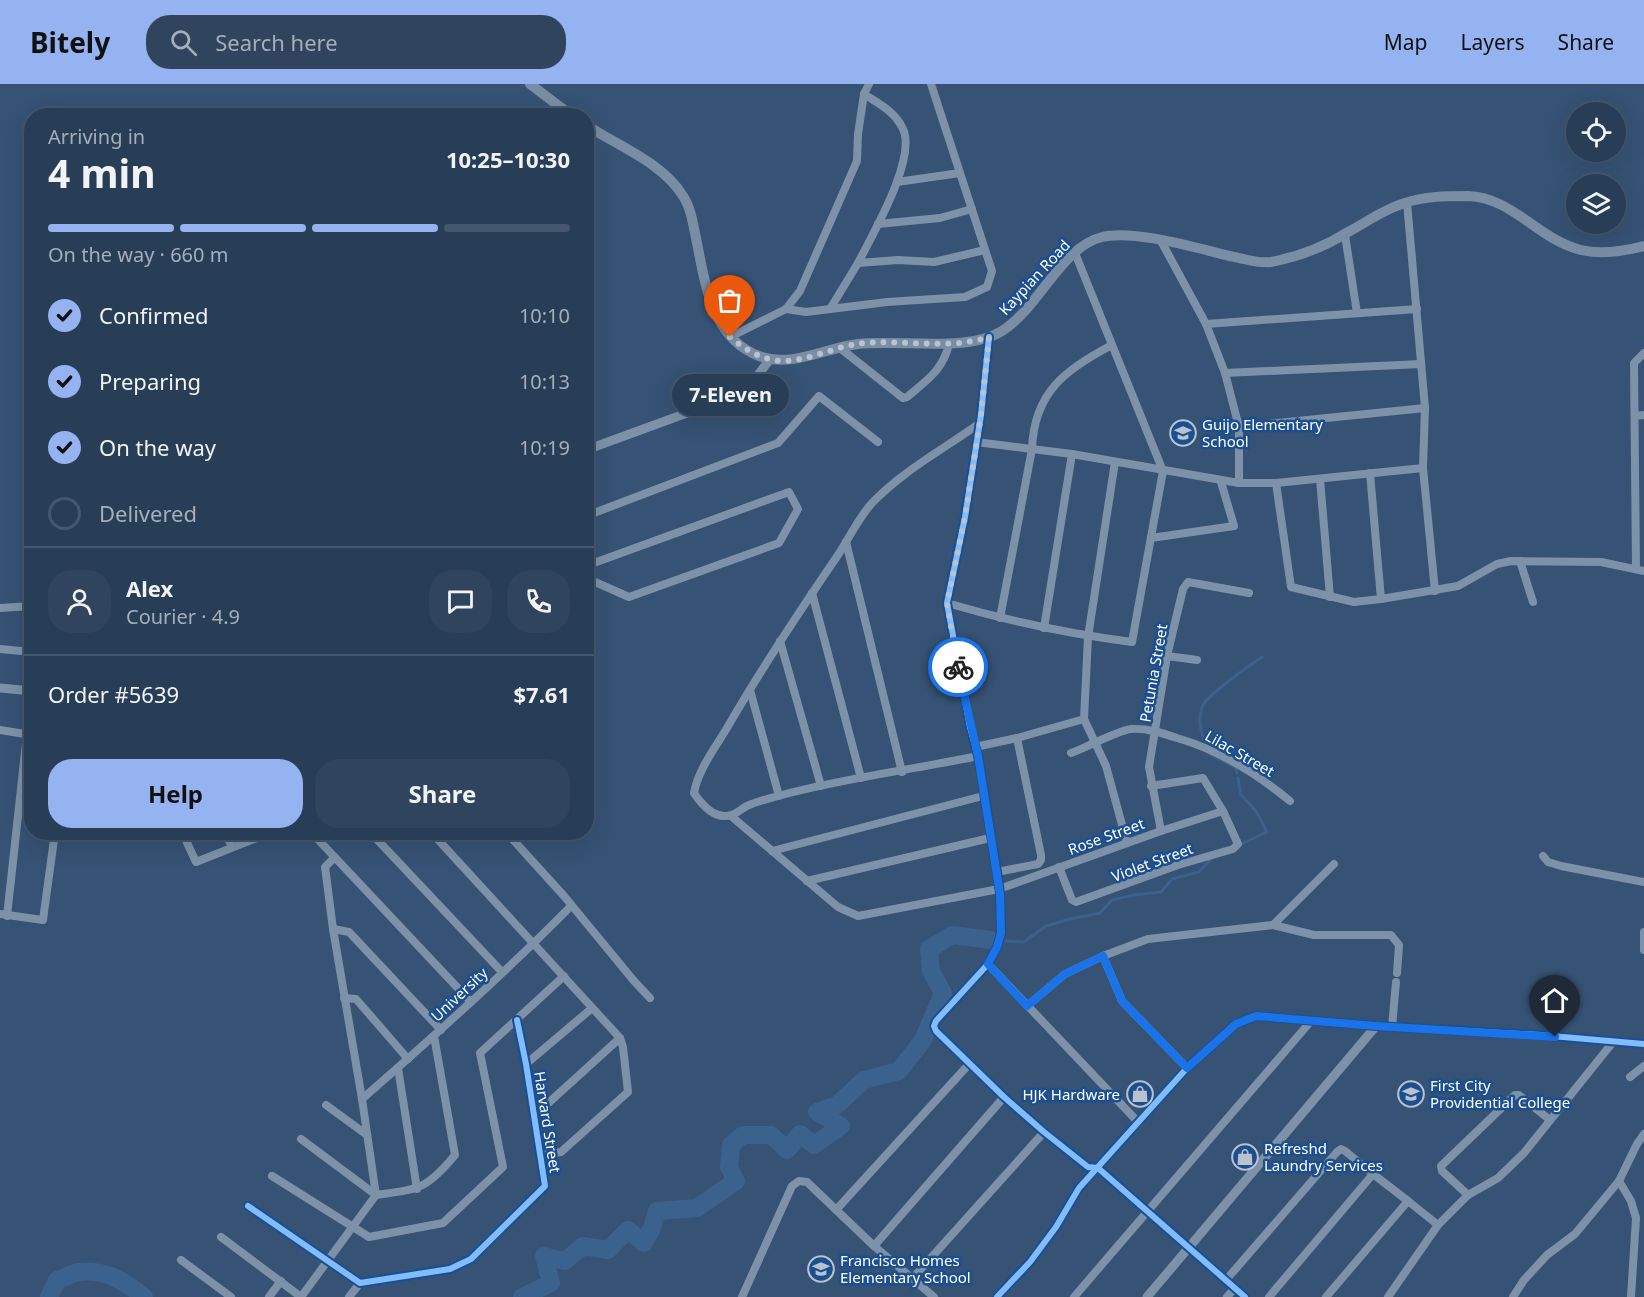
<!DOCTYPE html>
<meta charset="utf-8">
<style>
:root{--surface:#283e57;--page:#30455d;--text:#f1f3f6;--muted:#a5aeba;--line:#44576d;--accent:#95b2f1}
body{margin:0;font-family:"Noto Sans",sans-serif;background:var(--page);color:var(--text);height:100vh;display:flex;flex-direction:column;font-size:22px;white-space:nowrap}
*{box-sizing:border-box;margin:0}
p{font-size:20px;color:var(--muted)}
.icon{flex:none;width:33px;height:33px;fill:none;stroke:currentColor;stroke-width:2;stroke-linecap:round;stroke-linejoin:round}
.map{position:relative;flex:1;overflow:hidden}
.details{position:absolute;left:24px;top:24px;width:570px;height:732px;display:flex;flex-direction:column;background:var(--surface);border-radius:24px;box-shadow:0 6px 24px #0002,0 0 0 2px var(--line)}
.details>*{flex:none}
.fabs{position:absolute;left:1566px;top:18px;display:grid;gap:12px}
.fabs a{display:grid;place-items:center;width:60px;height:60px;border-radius:50%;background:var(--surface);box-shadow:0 6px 24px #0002,0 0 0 2px var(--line);font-size:30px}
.pin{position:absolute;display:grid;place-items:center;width:51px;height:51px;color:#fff;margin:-62px -26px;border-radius:50% 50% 50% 0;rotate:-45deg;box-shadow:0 0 6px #0007}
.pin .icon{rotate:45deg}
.courier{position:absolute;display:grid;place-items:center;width:60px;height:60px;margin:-30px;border:4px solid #1a73e8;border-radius:50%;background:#fff;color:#222;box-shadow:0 2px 8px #0007}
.bubble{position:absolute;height:42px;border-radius:21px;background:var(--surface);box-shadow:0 6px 24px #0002,0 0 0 2px var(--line);font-size:20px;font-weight:700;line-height:42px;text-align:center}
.summary em{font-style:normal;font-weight:700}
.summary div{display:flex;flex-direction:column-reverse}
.summary{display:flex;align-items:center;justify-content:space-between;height:102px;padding:0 24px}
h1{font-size:39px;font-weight:700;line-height:45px}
.bar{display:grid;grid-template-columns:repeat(4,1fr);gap:9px 6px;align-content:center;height:72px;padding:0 24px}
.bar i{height:8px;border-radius:4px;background:var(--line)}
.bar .current{background:var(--accent)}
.bar p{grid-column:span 4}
.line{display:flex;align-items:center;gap:15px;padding:0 24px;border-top:2px solid var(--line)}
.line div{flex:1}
.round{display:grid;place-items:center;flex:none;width:63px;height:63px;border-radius:24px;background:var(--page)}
ol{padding:0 24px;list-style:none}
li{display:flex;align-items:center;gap:18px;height:66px}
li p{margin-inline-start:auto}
li .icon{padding:6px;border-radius:50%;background:var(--accent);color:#111;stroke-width:4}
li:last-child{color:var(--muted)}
li i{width:33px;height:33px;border:3px solid var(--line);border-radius:50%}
.button{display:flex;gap:12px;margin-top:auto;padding:12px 24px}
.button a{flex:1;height:69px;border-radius:24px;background:var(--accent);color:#111;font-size:24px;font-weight:700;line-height:69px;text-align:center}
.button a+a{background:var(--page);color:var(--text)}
header{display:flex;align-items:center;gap:36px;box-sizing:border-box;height:84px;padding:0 30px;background:var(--accent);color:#111}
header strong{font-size:28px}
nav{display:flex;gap:33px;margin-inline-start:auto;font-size:21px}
.search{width:420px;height:54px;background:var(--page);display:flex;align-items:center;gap:15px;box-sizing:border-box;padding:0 21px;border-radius:24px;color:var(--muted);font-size:22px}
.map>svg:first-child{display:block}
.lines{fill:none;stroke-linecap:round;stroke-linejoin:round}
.stream{stroke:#3b618d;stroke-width:3}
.river{stroke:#3b618d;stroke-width:18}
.minor{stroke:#7d92a8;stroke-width:8}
.tertiary{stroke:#7d92a8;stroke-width:9}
.secondary{stroke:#798da4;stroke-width:10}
.cycleway-casing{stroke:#1b4f8f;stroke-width:10}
.cycleway{stroke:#80bcff;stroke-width:6}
.done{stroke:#b9c2ce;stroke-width:6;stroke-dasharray:0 10.8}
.route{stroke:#1a73e8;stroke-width:8}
.labels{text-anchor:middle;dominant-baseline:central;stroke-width:5;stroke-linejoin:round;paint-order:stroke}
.street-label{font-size:15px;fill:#fff;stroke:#1b4f8f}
.poi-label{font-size:15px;fill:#fff;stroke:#1b4f8f;text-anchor:start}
</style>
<header>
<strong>Bitely</strong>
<div class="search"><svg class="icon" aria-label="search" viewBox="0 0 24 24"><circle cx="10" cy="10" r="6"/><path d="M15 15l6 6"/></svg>Search here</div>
<nav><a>Map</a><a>Layers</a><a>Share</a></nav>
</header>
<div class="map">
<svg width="1644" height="1213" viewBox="0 0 1644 1213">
<rect width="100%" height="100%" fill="#365274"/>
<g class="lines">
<g class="stream">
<path d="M1207,662C1201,650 1197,635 1203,621C1208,611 1250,581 1262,573"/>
<polyline points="1209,668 1211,671 1236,684 1237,689"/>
<polyline points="1238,694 1241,711 1256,727 1267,748 1239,761"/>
<polyline points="1005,857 1024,858 1046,842 1070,835 1100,829 1112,816 1134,811 1161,808 1172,795 1199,788 1212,774"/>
</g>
<g class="river">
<path d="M49,1213L57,1196C64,1194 72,1189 79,1188C105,1185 125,1197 144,1213"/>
<polyline points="522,1213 551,1199 544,1172 565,1177 583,1162 608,1166 628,1146 644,1159 652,1144 657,1127 697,1124 736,1097 729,1083 731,1061 743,1051 771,1051 787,1066 800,1050 814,1061 841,1042 817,1028 837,1021 864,996 899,987 923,956 943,909 931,887 929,865 952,851 991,856"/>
</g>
<g class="minor">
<path d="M864,10C879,20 894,27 902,43C919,72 872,151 858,179L898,176L934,178L985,166"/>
<polyline points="897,98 960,89"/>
<polyline points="1407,118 1425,324 1423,384 1435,507"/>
<polyline points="878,140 940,134 972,125"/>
<polyline points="1345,151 1357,229"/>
<polyline points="1161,157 1206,240"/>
<polyline points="786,225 806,228 887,218 965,213 987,203 992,187 931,0"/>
<polyline points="830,225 858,179"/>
<polyline points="730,253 786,225 800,207 857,77 858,50 864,10 869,0"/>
<polyline points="989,253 981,331 965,433 947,519 970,643 978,672 997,788 1000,809 1001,849 997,863 988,880 936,937 934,942 936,947 1004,1013 1044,1048 1088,1083 1098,1084 1245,1213"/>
<path d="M840,264L903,314L907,313C927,296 943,286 949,260"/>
<polyline points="1225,289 1421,280"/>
<polyline points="1635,332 1644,331"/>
<polyline points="1239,343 1425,324"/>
<polyline points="976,358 1072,370 1239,399 1276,399 1423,384"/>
<polyline points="1370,389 1381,515"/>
<polyline points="1320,395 1330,513"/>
<polyline points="1239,399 1239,343 1225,289 1206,240 1417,225"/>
<polyline points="1276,399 1291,503 1354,518 1381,515 1458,502 1497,480 1511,477 1601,478 1644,487"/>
<polyline points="586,432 778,359 819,312 878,358"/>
<polyline points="1151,454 1234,442 1221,398"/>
<polyline points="846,458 902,688"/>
<polyline points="1520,477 1533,518"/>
<polyline points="1636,485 1634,279 1644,269"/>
<polyline points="586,487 591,480 789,408 798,425 779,459 629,513 586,494"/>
<polyline points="812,509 861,694"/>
<path d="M947,519C1008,537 1069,550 1132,558L1163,387L1075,169"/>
<polyline points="0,524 32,522"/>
<path d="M1000,534L1032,365C1034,308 1066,285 1112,261"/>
<polyline points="1044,544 1072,370"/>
<polyline points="780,557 821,702"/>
<polyline points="0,565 32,568"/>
<polyline points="1167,572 1197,576"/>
<polyline points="750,606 779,712"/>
<polyline points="1084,635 1106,682 1127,759"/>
<polyline points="0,646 31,651"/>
<polyline points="1017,654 1084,635 1088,553 1115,378"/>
<polyline points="975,663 1017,654 1041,771 1041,776 1038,780 997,788"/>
<path d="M1071,669C1085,664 1119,646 1131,645C1147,644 1162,649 1177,654C1219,666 1256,689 1290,717"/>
<path d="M978,672C911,686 844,694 778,712C768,715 757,717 747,722C742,724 737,730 731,731C715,736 702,721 694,709C698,686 715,664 727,644C761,585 799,528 838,471C850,453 858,434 873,418C904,386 944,365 980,339"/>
<polyline points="731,732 838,823 858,832 999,805 1161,747 1223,727"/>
<polyline points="1161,747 1149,683 1167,572 1183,505 1188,498 1249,509"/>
<polyline points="182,748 196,778 272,748"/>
<polyline points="225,748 232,763"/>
<polyline points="311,748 471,918"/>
<polyline points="370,748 502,888"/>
<polyline points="431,748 620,954 623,963 628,1008 561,1068 541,1071"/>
<polyline points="506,748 564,812 634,897 650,914"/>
<polyline points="772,767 983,712"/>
<polyline points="1543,772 1548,778 1561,782 1644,798"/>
<polyline points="334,774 325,783 333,845 362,1015 376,1111"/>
<polyline points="1334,780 1273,841 1314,851 1391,851 1399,861 1397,889"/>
<polyline points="1059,783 1072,816 1076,818 1178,781 1233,765 1238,760 1223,727 1203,694 1151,702"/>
<polyline points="807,797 990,754"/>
<polyline points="0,830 43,836 55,748"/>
<polyline points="7,832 27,650"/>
<polyline points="333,845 349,848 441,946"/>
<polyline points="1644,848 1644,866"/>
<polyline points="1103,872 1122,917 1187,984"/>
<polyline points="988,880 1139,1039"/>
<polyline points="344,914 356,915 408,975"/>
<polyline points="1027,922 1065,890 1103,872 1148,855 1273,841"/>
<polyline points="1392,943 1396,898"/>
<polyline points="526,980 591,925"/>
<polyline points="398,984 417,1105"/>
<polyline points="1630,993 1644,982"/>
<path d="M362,1015C433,953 504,890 571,822"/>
<polyline points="326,1021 367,1051"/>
<polyline points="534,1032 620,954"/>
<polyline points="301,1055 376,1111"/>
<polyline points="272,1092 369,1153 443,1139 503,1083 480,969 564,892"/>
<polyline points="1619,1097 1631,1117 1636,1134 1631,1213"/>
<path d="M376,1111C419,1105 426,1106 455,1071L434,952"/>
<polyline points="1468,1111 1442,1087 1441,1082 1515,1011 1519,1011 1550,1036"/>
<polyline points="248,1122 360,1199 450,1185 471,1175 545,1102 526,980 517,936"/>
<polyline points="836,1126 970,979"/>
<polyline points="221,1153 301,1213 376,1111"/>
<polyline points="874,1162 1004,1013"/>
<polyline points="181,1176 231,1213"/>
<polyline points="912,1195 1044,1048"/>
<polyline points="1226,1196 1337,1068 1341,1065 1345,1067 1373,1090"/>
<polyline points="269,1213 281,1197"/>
<polyline points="349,1213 360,1199"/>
<polyline points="742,1213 792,1102 799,1097 807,1098 874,1162 934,1213"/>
<polyline points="1074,1213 1311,937"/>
<polyline points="1227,1213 1235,1204"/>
<polyline points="1269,1213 1373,1090 1408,1117"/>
<polyline points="1326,1213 1408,1117 1438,1141"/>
<polyline points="1388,1213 1438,1141 1468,1111 1498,1094 1524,1069 1613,958"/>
<polyline points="1513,1213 1524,1196 1547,1171 1575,1150 1619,1097 1637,1060 1644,1050"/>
</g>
<g class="tertiary">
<polyline points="586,366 728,314 755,295 770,275"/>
<polyline points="0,604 32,607"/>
<polyline points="997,1213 1030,1178 1056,1143 1079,1104 1187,984 1236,940 1256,932 1376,942 1540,951 1644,960"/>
<polyline points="1147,1213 1376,942"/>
</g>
<g class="secondary">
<polyline points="530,0 572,32"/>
<path d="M586,41C618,62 663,79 683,112C691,124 693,140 696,154C705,198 711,254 759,272C792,284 825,264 858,260C900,255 967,269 1002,247C1039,224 1061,163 1102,153C1135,145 1200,165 1234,173C1246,175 1259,180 1271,178C1297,173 1326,162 1348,148C1367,138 1384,125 1405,119C1424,112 1448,112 1468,112C1512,113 1539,156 1581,166C1601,171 1624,167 1644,162"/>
</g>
<g class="cycleway-casing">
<g id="cycleway">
<polyline points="989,253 981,331 965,433 947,519 970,643 978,672 997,788 1000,809 1001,849 997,863 988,880 936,937 934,942 936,947 1004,1013 1044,1048 1088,1083 1098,1084 1245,1213"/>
<polyline points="248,1122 360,1199 450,1185 471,1175 545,1102 526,980 517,936"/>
<polyline points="997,1213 1030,1178 1056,1143 1079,1104 1187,984 1236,940 1256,932 1376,942 1540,951 1644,960"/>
</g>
</g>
<use href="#cycleway" class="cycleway"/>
</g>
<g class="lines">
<path class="done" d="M730,253C746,266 763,277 784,277C806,277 833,264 856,260C900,254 946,267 989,253L981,331L965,433L947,519L958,583"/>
<polyline class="route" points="958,583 978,672 1000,810 1001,849 997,863 988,880 1027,922 1065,890 1103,872 1122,917 1187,984 1236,940 1256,932 1376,942 1555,953"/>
</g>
<defs>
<g id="school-ring" transform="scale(1.35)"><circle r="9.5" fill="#1b4f8f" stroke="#b9c2ce" stroke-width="1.5"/><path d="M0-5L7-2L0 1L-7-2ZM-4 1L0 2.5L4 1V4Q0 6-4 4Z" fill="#b9c2ce"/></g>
<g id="shop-ring" transform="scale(1.35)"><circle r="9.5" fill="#1b4f8f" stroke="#b9c2ce" stroke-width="1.5"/><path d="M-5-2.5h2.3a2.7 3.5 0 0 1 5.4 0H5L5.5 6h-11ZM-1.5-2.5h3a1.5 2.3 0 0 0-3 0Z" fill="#b9c2ce"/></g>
<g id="university-ring" transform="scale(1.35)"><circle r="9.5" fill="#1b4f8f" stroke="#b9c2ce" stroke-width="1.5"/><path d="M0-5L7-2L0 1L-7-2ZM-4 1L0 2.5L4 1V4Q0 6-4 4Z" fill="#b9c2ce"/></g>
</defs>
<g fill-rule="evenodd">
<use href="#school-ring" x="1183" y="349"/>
<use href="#shop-ring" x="1140" y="1010"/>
<use href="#university-ring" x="1411" y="1010"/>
<use href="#shop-ring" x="1245" y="1073"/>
<use href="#school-ring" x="821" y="1185"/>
</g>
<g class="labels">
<g class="street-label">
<text transform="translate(1034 193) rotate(-47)">Kaypian Road</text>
<text transform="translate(1153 589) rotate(-80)">Petunia Street</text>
<text transform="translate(1240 669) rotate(30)">Lilac Street</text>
<text transform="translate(1106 752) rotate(-20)">Rose Street</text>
<text transform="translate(1152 778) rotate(-20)">Violet Street</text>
<text transform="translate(459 910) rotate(-43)">University</text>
<text transform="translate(548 1038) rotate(81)">Harvard Street</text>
</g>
<g class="poi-label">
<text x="1202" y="340">Guijo Elementary<tspan x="1202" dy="17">School</tspan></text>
<text x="1430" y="1001">First City<tspan x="1430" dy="17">Providential College</tspan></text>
<text x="1120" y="1010" text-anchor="end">HJK Hardware</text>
<text x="1264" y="1064">Refreshd<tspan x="1264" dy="17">Laundry Services</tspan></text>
<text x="840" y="1176">Francisco Homes<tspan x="840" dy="17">Elementary School</tspan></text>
</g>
</g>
</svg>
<div class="fabs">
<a><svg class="icon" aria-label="locate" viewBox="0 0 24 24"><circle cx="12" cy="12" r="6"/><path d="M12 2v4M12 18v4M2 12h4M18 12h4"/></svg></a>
<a><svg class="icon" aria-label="layers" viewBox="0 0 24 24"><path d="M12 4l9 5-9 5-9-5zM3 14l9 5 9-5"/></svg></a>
</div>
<div class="pin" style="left:730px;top:253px;background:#ea580c"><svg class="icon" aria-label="bag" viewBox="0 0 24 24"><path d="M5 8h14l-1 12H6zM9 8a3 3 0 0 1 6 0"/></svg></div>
<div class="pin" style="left:1555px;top:953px;background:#1f2937"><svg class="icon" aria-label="home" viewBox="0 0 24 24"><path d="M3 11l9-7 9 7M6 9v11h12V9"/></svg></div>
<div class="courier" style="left:958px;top:583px"><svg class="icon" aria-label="bike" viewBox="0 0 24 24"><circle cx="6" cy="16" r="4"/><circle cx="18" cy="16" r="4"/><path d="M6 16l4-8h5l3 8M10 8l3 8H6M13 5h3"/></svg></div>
<div class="bubble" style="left:672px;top:290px;width:117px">7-Eleven</div>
<section class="details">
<div class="summary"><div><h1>4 min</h1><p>Arriving in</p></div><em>10:25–10:30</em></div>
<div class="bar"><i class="current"></i><i class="current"></i><i class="current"></i><i></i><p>On the way · 660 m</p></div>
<ol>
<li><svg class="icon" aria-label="check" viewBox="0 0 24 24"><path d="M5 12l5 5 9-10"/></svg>Confirmed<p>10:10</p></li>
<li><svg class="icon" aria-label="check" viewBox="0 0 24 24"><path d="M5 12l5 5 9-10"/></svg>Preparing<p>10:13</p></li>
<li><svg class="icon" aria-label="check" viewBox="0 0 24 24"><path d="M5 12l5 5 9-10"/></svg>On the way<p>10:19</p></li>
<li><i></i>Delivered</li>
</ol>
<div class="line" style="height:108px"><a class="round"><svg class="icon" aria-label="person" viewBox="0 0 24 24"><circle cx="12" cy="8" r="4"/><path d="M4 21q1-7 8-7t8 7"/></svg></a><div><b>Alex</b><p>Courier · 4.9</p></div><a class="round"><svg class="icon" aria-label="chat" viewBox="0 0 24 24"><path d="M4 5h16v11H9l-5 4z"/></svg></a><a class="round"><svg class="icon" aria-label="phone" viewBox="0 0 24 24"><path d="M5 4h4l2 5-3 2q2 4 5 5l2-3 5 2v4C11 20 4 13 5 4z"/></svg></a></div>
<div class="line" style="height:78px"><div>Order #5639</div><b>$7.61</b></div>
<div class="button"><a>Help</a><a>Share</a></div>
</section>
</div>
